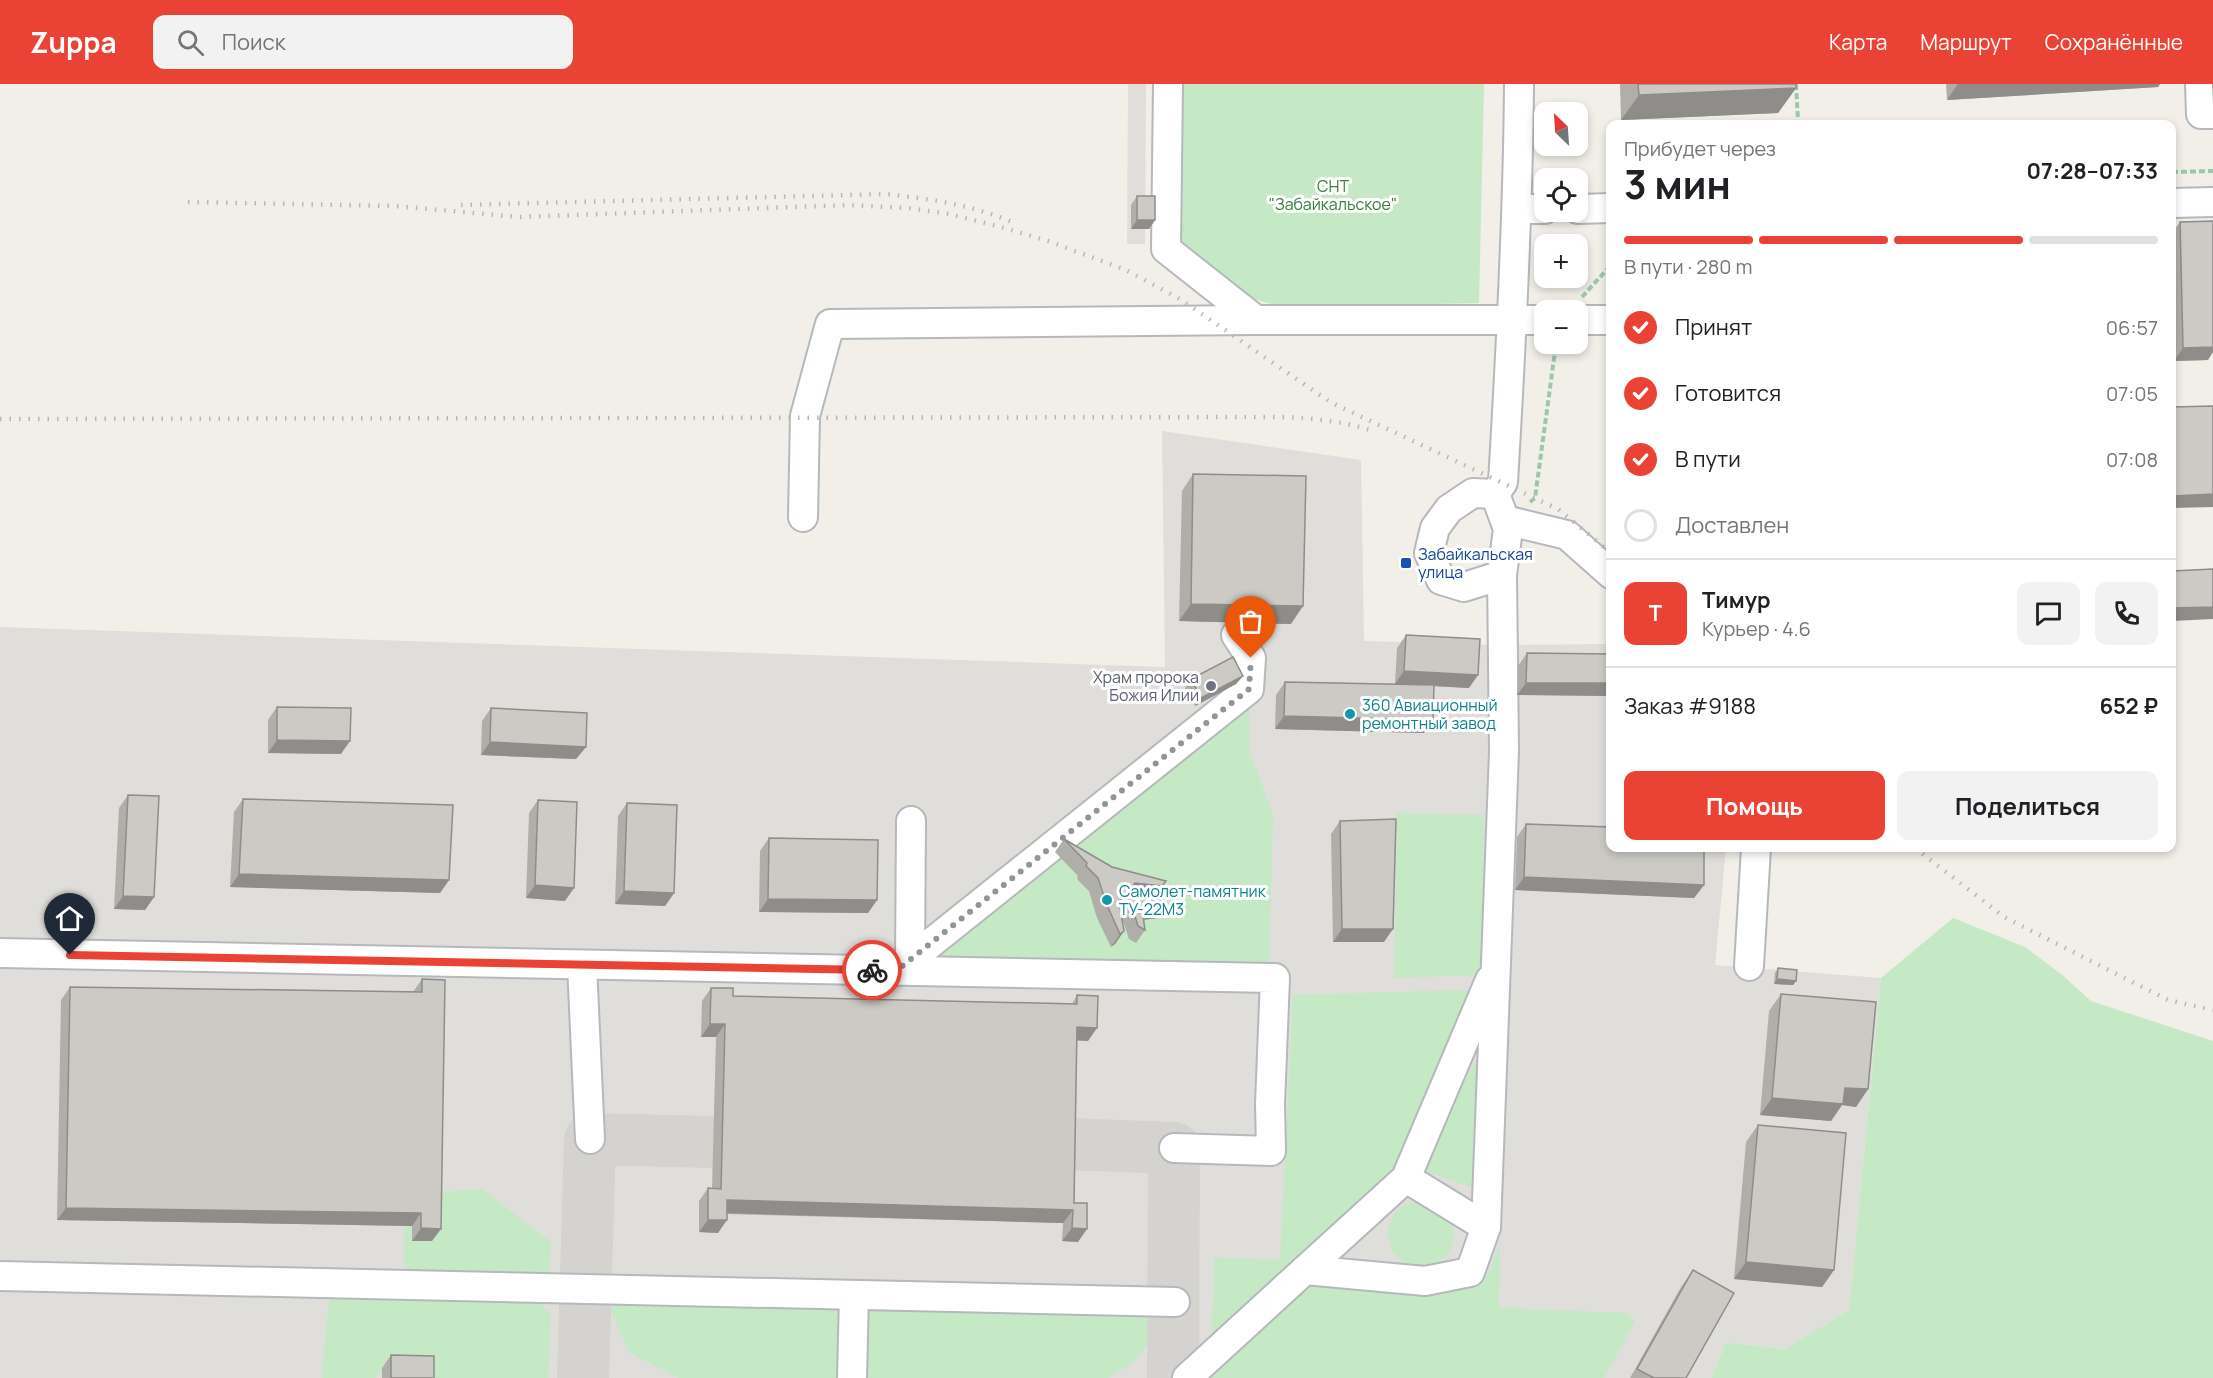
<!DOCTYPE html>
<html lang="ru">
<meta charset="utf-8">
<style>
:root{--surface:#fff;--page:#f2f2f2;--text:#202124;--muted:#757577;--line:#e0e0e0;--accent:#ea4335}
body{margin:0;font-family:Manrope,sans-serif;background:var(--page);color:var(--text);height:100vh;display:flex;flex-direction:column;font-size:22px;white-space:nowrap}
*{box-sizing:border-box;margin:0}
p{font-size:20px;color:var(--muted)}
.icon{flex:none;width:33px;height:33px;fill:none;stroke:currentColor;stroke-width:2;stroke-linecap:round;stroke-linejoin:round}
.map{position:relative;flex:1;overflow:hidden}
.sheet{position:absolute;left:1606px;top:36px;width:570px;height:732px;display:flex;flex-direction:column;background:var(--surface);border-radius:12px;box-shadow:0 3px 9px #0003}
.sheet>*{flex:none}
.needle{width:39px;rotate:335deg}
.controls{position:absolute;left:1534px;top:18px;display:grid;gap:12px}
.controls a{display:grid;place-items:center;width:54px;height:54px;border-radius:12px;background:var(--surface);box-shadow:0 3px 9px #0003;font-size:30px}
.pin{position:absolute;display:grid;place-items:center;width:51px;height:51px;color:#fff;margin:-62px -26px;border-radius:50% 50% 50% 0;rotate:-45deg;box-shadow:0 0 6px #0007}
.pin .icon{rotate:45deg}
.courier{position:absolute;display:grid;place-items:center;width:60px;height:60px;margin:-30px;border:4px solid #ea4335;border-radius:50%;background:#fff;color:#222;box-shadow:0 2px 8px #0007}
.summary em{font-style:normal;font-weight:700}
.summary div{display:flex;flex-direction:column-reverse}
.summary{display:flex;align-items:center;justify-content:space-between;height:102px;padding:0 18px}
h1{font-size:39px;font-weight:700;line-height:45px}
.bar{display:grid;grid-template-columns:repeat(4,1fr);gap:9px 6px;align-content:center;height:72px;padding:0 18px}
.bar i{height:8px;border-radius:4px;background:var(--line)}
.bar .selected{background:var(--accent)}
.bar p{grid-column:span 4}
.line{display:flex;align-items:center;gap:15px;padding:0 18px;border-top:2px solid var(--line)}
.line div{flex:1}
.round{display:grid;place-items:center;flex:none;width:63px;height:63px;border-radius:12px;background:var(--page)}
ol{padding:0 18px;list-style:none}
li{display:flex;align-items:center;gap:18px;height:66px}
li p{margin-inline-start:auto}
li .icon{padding:6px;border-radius:50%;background:var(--accent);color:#fff;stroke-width:4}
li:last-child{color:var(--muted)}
li i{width:33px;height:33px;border:3px solid var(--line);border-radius:50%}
.action{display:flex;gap:12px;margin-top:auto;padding:12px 18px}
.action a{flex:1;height:69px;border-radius:12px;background:var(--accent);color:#fff;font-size:24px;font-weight:700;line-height:69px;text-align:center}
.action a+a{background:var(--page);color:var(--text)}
header{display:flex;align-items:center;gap:36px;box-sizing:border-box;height:84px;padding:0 30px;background:var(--accent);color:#fff}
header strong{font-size:28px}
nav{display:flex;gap:33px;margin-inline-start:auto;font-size:21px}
.search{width:420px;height:54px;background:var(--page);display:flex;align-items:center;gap:15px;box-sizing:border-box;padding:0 21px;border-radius:12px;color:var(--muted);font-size:22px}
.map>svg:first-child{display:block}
.industrial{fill:#e0deda}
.green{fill:#c5e8c5}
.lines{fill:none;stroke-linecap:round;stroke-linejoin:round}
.taxiway{stroke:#d4d3d0;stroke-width:52}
.minor-casing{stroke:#b5b8bc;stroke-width:32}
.path{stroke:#9cc7a9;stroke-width:4;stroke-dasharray:6 3;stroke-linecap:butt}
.minor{stroke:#fff;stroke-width:28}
.rail{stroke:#b6b7b8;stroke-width:4.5;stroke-dasharray:1.5 8;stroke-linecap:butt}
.wall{fill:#afaea9}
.shaded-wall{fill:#8f8d8a}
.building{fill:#cccac5;stroke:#8f8d8a;stroke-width:1.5}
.done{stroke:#929495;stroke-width:6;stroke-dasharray:0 10.8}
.route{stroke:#ea4335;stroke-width:8}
.transit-dot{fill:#1a4fb4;stroke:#fff;stroke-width:2}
.worship-dot{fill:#6b7280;stroke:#fff;stroke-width:2}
.culture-dot{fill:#0f9aa8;stroke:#fff;stroke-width:2}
.labels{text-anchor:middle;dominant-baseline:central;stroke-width:6;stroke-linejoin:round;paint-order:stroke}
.park-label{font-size:16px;fill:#348238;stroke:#fff}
.transit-label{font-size:16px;fill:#164399;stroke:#fff;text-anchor:start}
.worship-label{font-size:16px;fill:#5b616d;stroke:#fff;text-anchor:end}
.culture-label{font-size:16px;fill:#0d838f;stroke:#fff;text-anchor:start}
</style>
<header>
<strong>Zuppa</strong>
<div class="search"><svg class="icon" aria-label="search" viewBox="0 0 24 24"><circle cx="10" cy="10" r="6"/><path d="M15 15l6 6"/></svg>Поиск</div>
<nav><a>Карта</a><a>Маршрут</a><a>Сохранённые</a></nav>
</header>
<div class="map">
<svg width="2213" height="1294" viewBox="0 0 2213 1294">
<rect width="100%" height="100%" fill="#f1efe8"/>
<g class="industrial">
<polygon points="1128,0 1146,0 1145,160 1127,160"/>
<polygon points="1162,347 1361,376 1364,557 1498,561 1611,560 1611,764 1726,764 1715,881 1881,894 1849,1226 1785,1265 1726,1258 1711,1294 0,1294 0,543 1165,583"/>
</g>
<g class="green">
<polygon points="1182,0 1484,0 1479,219 1282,223 1240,211 1182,173"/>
<polygon points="1249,615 1249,666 1273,731 1269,883 922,872"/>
<polygon points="1397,729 1484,731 1482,885 1475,891 1394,894"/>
<polygon points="1953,834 2025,863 2061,890 2091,917 2213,957 2213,1294 1711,1294 1726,1258 1785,1265 1849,1226 1881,894"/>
<polygon points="1461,906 1473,909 1483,923 1392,1090 1212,1252 1214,1173 1280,1176 1293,911"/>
<polygon points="1480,969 1474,1104 1419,1085"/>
<polygon points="482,1105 551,1158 549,1194 415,1192 404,1181 404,1141 412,1142 412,1157 432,1109"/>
<circle cx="1421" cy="1150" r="33"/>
<path d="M1500,1157L1499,1224L1627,1229L1635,1237L1604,1294H1212L1213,1281L1313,1199C1352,1204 1454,1222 1484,1195C1492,1187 1496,1168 1500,1157Z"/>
<polygon points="331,1210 537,1216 551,1231 548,1294 420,1294 419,1289 377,1290 376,1294 322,1294 326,1241"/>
<polygon points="608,1214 850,1215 848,1294 679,1294 630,1269 611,1228"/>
<polygon points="859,1215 1156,1228 1151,1256 1134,1278 1108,1294 857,1294"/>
</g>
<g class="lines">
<g class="taxiway">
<polyline points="1066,1060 1174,1064 1173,1294"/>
<polyline points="583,1294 590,1055 713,1058"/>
</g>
<g class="minor-casing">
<g id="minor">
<polyline points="1168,0 1166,165 1256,236"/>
<polyline points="2200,0 2201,30 2213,30"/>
<polyline points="2172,119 2213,118"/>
<polyline points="1518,125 1545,125"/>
<polyline points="1578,125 1611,124"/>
<polyline points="1578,236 1611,236"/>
<path d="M1495,410L1503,398C1511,265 1518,133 1519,0"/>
<polyline points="1495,410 1473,409 1449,425 1435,444 1429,469 1441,496 1464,503 1502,491"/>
<polyline points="803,433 805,332 830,240 1256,236 1545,236"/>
<polyline points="1505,436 1567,451 1611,490"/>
<polyline points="0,869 1275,894 1270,1020 1271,1067 1174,1064"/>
<polyline points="910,876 911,737"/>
<polyline points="582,881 590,1055"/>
<polyline points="1749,882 1756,764"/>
<polyline points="896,887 1249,605 1251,574 1236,551"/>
<polyline points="1406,1094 1486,1143"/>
<polyline points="1305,1186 1406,1094 1490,896"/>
<polyline points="0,1192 1175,1218"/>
<polyline points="852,1294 854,1211"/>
<polyline points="1187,1294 1305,1186 1425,1197 1470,1188 1486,1143 1504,667 1502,491 1508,445 1495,410"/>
</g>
</g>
<g class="path">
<polyline points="1794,40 1798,37 1796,0"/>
<polyline points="2172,88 2213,87"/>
<polyline points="1582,213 1611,181"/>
<polyline points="1530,418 1535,414 1556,260"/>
</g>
<use href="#minor" class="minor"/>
<g class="rail">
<polyline points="188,118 395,122 519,133 847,121 908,124 949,130 1001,143 1048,157 1126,186 1180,215 1330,318 1558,425 1611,469"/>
<path d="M461,121L886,110C930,115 974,121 1014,139"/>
<path d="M0,335L1279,333C1312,334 1342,337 1373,347"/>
<polyline points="1915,764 2004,833 2168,916 2213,926"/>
</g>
</g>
<g class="wall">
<polygon points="1620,0 1796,0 1796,4 1778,29 1621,36"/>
<polygon points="1946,0 2160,0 2158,3 1947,16"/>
<polygon points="2212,0 2213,0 2213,21"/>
<polygon points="1137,112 1155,136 1149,145 1131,145 1131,121"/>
<polygon points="2180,138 2208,276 2174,277 2172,195 2172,149"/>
<polygon points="1193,390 1291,540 1179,537 1182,407"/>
<polygon points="1406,551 1469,604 1434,602 1424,649 1275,645 1276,611 1285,598 1395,600 1397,564"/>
<polygon points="1527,569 1611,570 1611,612 1517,611 1518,582"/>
<polygon points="1243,592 1236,600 1195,622 1185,604 1191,595"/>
<polygon points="277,623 341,670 268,669 268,636"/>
<polygon points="491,624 586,663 576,675 481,671 482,637"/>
<polygon points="128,711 154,813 145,826 114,825 119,724"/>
<polygon points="243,715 449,796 440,809 230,803 234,728"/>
<polygon points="538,716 565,817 526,814 529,729"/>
<polygon points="627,719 674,809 665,822 615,820 618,732"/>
<polygon points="1340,737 1384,858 1333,858 1331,750"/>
<polygon points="1526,740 1704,801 1694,814 1515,806 1517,753"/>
<polygon points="769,754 877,816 868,829 759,828 760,767"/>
<polygon points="1064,755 1166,821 1157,834 1144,836 1145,846 1136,859 1129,855 1122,834 1124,847 1115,860 1111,863 1097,834 1089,807 1077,795 1078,792 1055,768"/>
<polygon points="1778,884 1796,897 1793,901 1774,900 1775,889"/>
<polygon points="422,895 432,1157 412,1157 412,1142 57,1136 61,916 70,903 413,908"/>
<polygon points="711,904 733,912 1072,920 1077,911 1088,957 1077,956 1074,1119 1078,1158 1062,1157 1063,1139 727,1130 718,1149 699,1148 699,1117 708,1104 712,1105 716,953 701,953 702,917"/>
<polygon points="1781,910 1868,1005 1856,1023 1842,1021 1831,1037 1760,1031 1769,927"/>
<polygon points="1758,1041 1834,1186 1822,1203 1734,1195 1746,1058"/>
<polygon points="1693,1186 1686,1294 1630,1294 1681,1203"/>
<polygon points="391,1271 434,1294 382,1294 382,1284"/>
</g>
<g class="shaded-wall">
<polygon points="1958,0 2160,0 2158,3 1947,16"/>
<polygon points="1796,4 1778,29 1621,36 1639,11"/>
<polygon points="1137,136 1155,136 1149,145 1131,145"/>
<polygon points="2213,263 2213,268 2208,276 2174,277 2183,264"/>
<polygon points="2213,410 2213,423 2172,424 2172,412"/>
<polygon points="1191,520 1303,522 1291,540 1179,537"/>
<polygon points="2213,523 2213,535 2172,537 2172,524"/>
<polygon points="1404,587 1478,591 1469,604 1395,600"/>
<polygon points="1243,592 1236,600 1195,622 1201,614"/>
<polygon points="1526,599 1611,599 1611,612 1517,611"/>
<polygon points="1284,632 1433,636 1424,649 1275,645"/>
<polygon points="277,656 350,657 341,670 268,669"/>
<polygon points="490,658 586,663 576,675 481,671"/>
<polygon points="239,790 449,796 440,809 230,803"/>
<polygon points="1524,793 1704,801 1694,814 1515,806"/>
<polygon points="1166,797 1153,815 1126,812 1122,817 1135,799"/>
<polygon points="535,801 574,804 565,817 526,814"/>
<polygon points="624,807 674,809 665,822 615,820"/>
<polygon points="123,812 154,813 145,826 114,825"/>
<polygon points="768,815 877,816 868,829 759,828"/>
<polygon points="1166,821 1157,834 1142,836 1143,832 1151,824"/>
<polygon points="1342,845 1393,845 1384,858 1333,858"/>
<polygon points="1124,847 1115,860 1111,863 1120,850"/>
<polygon points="1777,895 1796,897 1793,901 1774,900"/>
<polygon points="710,940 725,940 716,953 701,953"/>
<polygon points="1077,943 1097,944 1088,957 1068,956"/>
<polygon points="1845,1004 1868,1005 1856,1023 1842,1021 1831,1037 1760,1031 1772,1014"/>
<polygon points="727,1116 1073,1126 1063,1139 718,1129"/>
<polygon points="66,1124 421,1129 412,1142 57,1136"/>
<polygon points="708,1136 727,1136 718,1149 699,1148"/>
<polygon points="421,1144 441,1145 432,1157 412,1157"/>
<polygon points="1072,1144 1087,1145 1078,1158 1062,1157"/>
<polygon points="1746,1178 1834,1186 1822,1203 1734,1195"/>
</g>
<g class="building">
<polygon points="1638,0 1796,0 1796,4 1639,11"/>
<rect x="1137" y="112" width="18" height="24"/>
<polygon points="2213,137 2213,263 2183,264 2180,138"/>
<polygon points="2213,322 2213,410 2172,412 2172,323"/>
<polygon points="1193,390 1306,392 1303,522 1191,520"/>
<polygon points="2213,485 2213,523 2172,524 2172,487"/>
<polygon points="1406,551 1480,555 1478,591 1404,587"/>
<polygon points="1527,569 1611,570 1611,599 1526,599"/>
<polygon points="1233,573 1243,592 1201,614 1191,595"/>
<polygon points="1285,598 1434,601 1433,636 1284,632"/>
<polygon points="277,623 351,624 350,657 277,656"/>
<polygon points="491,624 587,629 586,663 490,658"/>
<polygon points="128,711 159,712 154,813 123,812"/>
<polygon points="243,715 453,721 449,796 239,790"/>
<polygon points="538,716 577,718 574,804 535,801"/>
<polygon points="627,719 677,721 674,809 624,807"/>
<polygon points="1396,735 1393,845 1342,845 1340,737"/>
<polygon points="1526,740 1611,743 1611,764 1704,764 1704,801 1524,793"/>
<polygon points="769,754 878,756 877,816 768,815"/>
<polygon points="1064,755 1112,783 1166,797 1162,802 1135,799 1131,804 1139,811 1146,810 1157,814 1166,821 1151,824 1143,832 1145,846 1138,842 1132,822 1122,814 1119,817 1124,847 1120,850 1107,821 1098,794 1086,782 1087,779"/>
<polygon points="1778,884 1797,886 1796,897 1777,895"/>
<polygon points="422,895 445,896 441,1145 421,1144 421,1129 66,1124 70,903 422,908"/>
<polygon points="711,904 733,904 733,912 1077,920 1077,911 1098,912 1097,944 1077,943 1074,1119 1087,1119 1087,1145 1072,1144 1073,1126 727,1116 727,1136 708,1136 708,1104 721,1105 725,940 710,940"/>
<polygon points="1781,910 1876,918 1868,1005 1845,1004 1843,1020 1772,1014"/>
<polygon points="1758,1041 1846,1049 1834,1186 1746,1178"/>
<polygon points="1693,1186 1734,1209 1686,1294 1654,1294 1637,1285"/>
<polygon points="391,1271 434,1272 434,1294 391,1294"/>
</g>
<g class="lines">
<polyline class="done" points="872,886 896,887 1249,605 1251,574"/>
<polyline class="route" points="70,871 872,886"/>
</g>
<rect class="transit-dot" x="1400" y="473" width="12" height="12" rx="3"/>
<circle class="worship-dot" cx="1211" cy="602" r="6"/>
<g class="culture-dot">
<circle cx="1350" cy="630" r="6"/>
<circle cx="1107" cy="816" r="6"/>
</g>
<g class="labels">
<g class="park-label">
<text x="1333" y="102">СНТ<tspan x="1333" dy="18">"Забайкальское"</tspan></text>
</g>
<g class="transit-label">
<text x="1418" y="470">Забайкальская<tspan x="1418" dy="18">улица</tspan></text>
</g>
<g class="worship-label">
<text x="1199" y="593">Храм пророка<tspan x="1199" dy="18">Божия Илии</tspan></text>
</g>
<g class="culture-label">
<text x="1362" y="621">360 Авиационный<tspan x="1362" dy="18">ремонтный завод</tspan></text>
<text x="1119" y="807">Самолет-памятник<tspan x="1119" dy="18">ТУ-22М3</tspan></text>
</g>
</g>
</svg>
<div class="controls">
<a><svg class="needle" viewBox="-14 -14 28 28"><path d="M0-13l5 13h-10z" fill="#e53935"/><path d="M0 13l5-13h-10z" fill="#757577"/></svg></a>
<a><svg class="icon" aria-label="locate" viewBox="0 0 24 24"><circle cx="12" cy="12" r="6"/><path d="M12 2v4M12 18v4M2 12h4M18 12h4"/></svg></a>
<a>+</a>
<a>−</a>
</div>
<div class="pin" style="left:1251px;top:574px;background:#ea580c"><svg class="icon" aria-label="bag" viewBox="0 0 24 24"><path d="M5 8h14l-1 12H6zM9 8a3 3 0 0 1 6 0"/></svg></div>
<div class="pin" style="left:70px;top:871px;background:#1f2937"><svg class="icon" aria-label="home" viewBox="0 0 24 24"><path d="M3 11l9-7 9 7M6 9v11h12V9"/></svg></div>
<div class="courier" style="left:872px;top:886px"><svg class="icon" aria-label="bike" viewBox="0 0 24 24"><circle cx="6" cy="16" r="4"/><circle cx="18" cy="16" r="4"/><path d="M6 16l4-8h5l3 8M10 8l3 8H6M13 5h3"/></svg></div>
<section class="sheet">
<div class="summary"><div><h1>3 мин</h1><p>Прибудет через</p></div><em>07:28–07:33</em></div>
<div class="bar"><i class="selected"></i><i class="selected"></i><i class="selected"></i><i></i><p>В пути · 280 m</p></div>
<ol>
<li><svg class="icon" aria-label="check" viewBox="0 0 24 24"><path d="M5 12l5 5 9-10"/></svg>Принят<p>06:57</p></li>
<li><svg class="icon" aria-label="check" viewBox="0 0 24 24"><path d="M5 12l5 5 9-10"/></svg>Готовится<p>07:05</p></li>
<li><svg class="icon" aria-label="check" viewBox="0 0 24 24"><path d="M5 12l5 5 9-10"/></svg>В пути<p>07:08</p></li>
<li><i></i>Доставлен</li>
</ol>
<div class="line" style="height:108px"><b class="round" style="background:var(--accent);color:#fff">Т</b><div><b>Тимур</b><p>Курьер · 4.6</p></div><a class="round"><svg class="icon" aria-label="chat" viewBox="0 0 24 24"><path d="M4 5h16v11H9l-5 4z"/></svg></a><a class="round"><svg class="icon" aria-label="phone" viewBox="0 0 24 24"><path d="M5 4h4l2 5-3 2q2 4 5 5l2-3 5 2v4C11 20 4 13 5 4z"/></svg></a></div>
<div class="line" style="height:78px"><div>Заказ #9188</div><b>652 ₽</b></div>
<div class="action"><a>Помощь</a><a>Поделиться</a></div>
</section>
</div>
